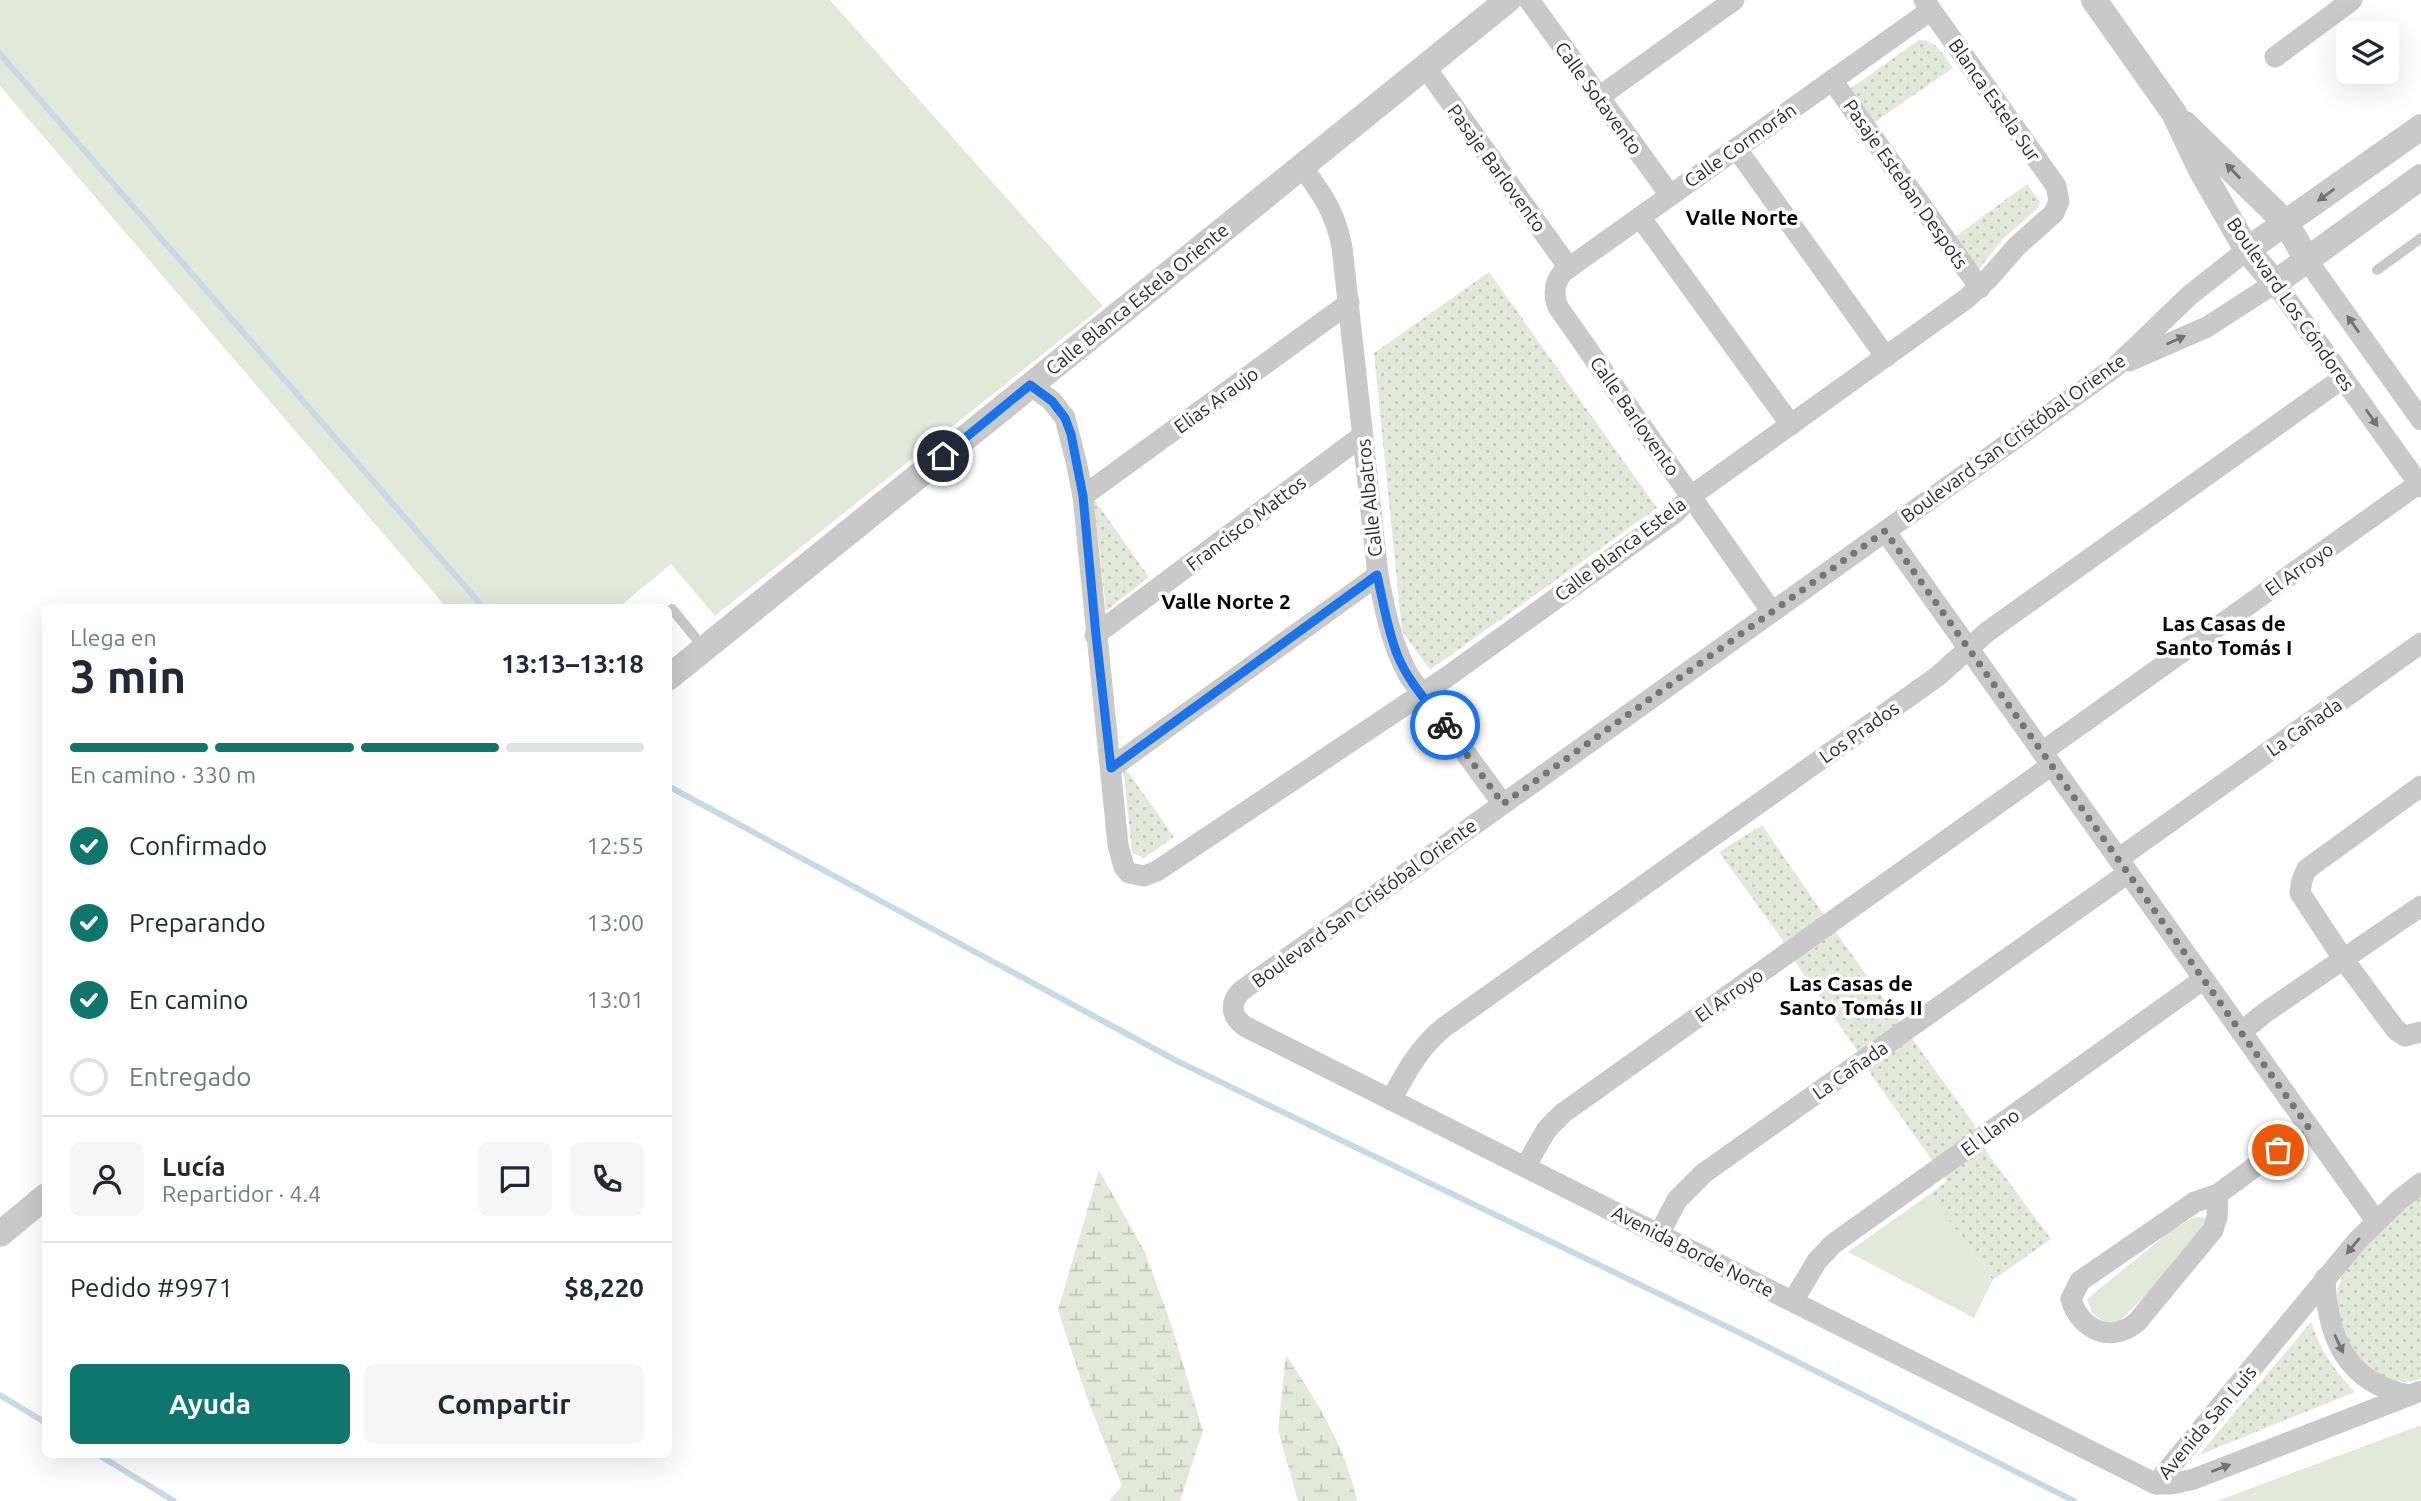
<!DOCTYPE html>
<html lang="es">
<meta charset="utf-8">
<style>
:root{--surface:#fff;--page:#f6f6f7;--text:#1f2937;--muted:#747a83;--line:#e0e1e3;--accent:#0f766e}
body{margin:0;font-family:Ubuntu,sans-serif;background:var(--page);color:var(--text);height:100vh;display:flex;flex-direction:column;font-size:26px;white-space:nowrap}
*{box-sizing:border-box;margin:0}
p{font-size:23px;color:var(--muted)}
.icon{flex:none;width:38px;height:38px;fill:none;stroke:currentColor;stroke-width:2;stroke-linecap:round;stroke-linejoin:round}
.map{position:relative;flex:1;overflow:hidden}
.sheet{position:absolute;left:42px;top:604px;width:630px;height:854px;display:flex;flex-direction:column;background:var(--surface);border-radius:10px;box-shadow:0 7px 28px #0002}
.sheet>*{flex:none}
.buttons{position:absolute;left:2336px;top:21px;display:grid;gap:14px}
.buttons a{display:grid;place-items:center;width:63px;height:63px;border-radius:10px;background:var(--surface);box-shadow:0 7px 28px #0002;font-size:35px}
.pin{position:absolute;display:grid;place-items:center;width:60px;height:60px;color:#fff;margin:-30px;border:4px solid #fff;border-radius:50%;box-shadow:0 2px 7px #0007}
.courier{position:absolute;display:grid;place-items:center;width:70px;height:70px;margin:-35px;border:5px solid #1a73e8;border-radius:50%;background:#fff;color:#222;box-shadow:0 2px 9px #0007}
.summary em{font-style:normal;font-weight:600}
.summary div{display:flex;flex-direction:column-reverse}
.summary{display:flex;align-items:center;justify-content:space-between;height:119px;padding:0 28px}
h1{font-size:46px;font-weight:600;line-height:52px}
.bar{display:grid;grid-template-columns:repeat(4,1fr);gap:10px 7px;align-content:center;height:84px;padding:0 28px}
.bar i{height:9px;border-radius:5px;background:var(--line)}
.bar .active{background:var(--accent)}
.bar p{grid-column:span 4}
.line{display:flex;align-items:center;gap:18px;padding:0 28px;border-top:2px solid var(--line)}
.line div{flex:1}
.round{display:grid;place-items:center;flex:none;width:74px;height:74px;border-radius:10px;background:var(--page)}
ol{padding:0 28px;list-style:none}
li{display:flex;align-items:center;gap:21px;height:77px}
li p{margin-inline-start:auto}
li .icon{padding:7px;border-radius:50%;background:var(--accent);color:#fff;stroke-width:4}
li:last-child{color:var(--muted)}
li i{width:38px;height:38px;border:4px solid var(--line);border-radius:50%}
.button{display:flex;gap:14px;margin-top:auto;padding:14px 28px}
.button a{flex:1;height:80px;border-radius:10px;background:var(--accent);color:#fff;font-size:28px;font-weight:600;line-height:80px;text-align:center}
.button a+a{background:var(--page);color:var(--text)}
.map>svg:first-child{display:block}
.green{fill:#e1e9d9}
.wetland{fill:url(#wetland-marsh)}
.park{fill:url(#park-dots)}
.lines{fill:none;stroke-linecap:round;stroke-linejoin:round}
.stream{stroke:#c6dbe9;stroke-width:6}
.service{stroke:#c9c9c9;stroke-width:10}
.minor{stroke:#c9c9c9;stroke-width:21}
.tertiary{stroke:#c9c9c9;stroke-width:26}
.oneway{fill:#737373}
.done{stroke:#767676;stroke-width:7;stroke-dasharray:0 12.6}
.route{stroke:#1a73e8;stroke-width:9}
.labels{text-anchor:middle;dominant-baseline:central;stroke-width:7;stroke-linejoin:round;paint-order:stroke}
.street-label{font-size:19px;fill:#2c2c2c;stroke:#fff}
.neighbourhood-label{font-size:21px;font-weight:bold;fill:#000;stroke:#fff}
</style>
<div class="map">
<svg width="2421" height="1501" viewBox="0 0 2421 1501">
<defs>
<pattern id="wetland-marsh" width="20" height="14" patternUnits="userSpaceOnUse" patternTransform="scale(1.75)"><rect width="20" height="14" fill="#e1e9d9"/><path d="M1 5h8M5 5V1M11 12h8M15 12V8" fill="none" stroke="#c1c8ba"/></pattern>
<pattern id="park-dots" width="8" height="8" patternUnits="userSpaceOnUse" patternTransform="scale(1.75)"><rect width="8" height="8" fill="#e1e9d9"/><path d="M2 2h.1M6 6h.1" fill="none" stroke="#c1c8ba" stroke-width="1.8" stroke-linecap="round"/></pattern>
</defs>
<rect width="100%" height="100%" fill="#fff"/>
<g class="green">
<polygon points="0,0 830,0 1103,306 715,616 671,564 619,607 446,607 0,86"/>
<polygon points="1930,1194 1993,1280 1974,1318 1848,1252"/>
<path d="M2195,1217L2206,1218C2201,1244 2140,1300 2119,1322H2105L2092,1313L2087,1299L2173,1229Z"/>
<polygon points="2421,1425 2421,1501 2217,1501"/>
</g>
<g class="wetland">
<polygon points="1099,1170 1145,1252 1173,1330 1203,1431 1180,1501 1109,1501 1122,1486 1087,1398 1058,1310"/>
<path d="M1286,1355C1316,1400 1346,1447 1357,1501H1298L1278,1430Z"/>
</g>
<g class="park">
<path d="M1919,40C1936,39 1944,56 1953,68L1872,124L1853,98L1851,88Z"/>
<polygon points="2027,184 2040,202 2039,207 2002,240 1979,269 1952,239"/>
<polygon points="1489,272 1657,508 1430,670 1402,631 1374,353"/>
<polygon points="1094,499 1149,577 1106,611"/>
<polygon points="1123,765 1174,837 1144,858 1132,853"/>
<polygon points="1762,825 1839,937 1974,1124 1988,1154 2051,1239 1993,1280 1930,1194 1947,1181 1872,1076 1855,1047 1799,968 1781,938 1719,852"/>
<path d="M2421,1195V1379C2367,1397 2320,1321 2343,1275C2358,1246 2396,1216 2421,1195Z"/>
<path d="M2311,1322C2323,1355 2332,1367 2355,1392L2199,1455Z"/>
</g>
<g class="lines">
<g class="stream">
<polyline points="0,54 483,607"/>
<polyline points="668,786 1177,1061 1740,1333 2074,1501"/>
<polyline points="0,1395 46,1423"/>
<polyline points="97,1454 174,1501"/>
</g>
<g class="service">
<polyline points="2377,270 2421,238"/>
<polyline points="672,609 704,648"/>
</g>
<g class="minor">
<polyline points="1529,0 1670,195"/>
<polyline points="2275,57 2352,0"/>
<polyline points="1426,68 1569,268"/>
<polyline points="1832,80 1980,288"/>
<polyline points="1599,97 1734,0"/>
<polyline points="1736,148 1886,357"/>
<path d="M1302,167C1323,195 1335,212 1342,247L1378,575C1385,610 1391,644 1409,676L1503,804"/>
<polyline points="1640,217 1791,425"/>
<path d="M2247,250L2190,295L2114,368L1241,991C1228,1005 1232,1019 1248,1028L2156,1484H2172L2194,1479L2421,1391"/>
<polyline points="2307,260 2421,420"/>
<polyline points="2129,361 2207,327 2275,283 2421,487"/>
<polyline points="1030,385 1052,401 1065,418 1076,461 1083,496 1118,845 1124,867 1129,873 1144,876 1157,871 1444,679 1675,513 1691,496 1966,299 1989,278 2017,246 2054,213 2059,201 2056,186 1924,0"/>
<polyline points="1083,496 1349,303"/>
<polyline points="1885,531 2376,1221"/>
<path d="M1772,612L1558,307C1553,294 1554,283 1563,272L1931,10"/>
<polyline points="1095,635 1362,436"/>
<polyline points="2042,752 2418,484"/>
<polyline points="1111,768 1378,575"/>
<polyline points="2421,786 2307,869 2302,880 2300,893 2344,960 2396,1030 2405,1036 2421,1032"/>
<polyline points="2118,859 2421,643"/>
<polyline points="2241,1032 2266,1012 2421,906"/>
<path d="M1391,1100C1406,1072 1419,1048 1443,1028L1938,676L1987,632L2343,378"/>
<polyline points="1525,1167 1547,1129 1563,1113 2052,765"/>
<path d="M2218,1194L2217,1217L2213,1230L2137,1322C2111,1344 2080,1330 2071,1299L2080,1281L2195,1202L2218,1194L2309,1127"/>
<polyline points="1659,1234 1677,1200 1704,1173 2128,873"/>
<path d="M2325,1278C2327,1338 2347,1384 2410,1395"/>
<polyline points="1793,1301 1817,1261 1833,1244 2204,979"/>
<polyline points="2156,1484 2358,1240 2399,1200 2421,1183"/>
</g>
<g class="tertiary">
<polyline points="2094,0 2174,113 2201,170 2247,250 2275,283 2421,177"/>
<polyline points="2185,124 2286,223 2307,260"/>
<polyline points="2247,250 2421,127"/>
<polyline points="668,678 1508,0"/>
<polyline points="0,1234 46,1196"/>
</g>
</g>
<defs><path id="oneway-solid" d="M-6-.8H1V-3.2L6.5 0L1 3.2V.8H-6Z" transform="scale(1.75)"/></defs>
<g class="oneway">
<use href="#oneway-solid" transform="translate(2233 171) rotate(-134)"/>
<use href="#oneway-solid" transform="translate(2326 195) rotate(144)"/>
<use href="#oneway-solid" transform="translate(2353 324) rotate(-125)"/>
<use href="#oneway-solid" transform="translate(2176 340) rotate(-24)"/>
<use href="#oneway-solid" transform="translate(2372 418) rotate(55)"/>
<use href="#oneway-solid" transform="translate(2353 1246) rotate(130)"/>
<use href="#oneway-solid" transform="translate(2339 1344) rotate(65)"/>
<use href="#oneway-solid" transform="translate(2221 1468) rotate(-21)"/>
</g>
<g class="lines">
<polyline class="done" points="1445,725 1503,804 1885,531 2309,1128 2278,1150"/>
<path class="route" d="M943,456L1030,385L1052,401L1065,418L1071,434L1083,496L1096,635L1111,768L1377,575C1383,601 1387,628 1397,654C1407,680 1428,703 1445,725"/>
</g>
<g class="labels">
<g class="street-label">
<text transform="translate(1599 98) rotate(54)">Calle Sotavento</text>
<text transform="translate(1995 100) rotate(55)">Blanca Estela Sur</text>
<text transform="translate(1740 145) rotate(-35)">Calle Cormorán</text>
<text transform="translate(1497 168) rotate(54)">Pasaje Barlovento</text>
<text transform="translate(1906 184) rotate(55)">Pasaje Esteban Despots</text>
<text transform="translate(1137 299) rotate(-39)">Calle Blanca Estela Oriente</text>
<text transform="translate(2291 304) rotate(55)">Boulevard Los Cóndores</text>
<text transform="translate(1216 400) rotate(-36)">Elias Araujo</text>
<text transform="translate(1635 416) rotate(55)">Calle Barlovento</text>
<text transform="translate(2013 438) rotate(-36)">Boulevard San Cristóbal Oriente</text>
<text transform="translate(1369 498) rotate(-96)">Calle Albatros</text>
<text transform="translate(1246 523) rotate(-37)">Francisco Mattos</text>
<text transform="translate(1620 549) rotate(-37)">Calle Blanca Estela</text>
<text transform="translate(2299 569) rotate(-35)">El Arroyo</text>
<text transform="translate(2304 727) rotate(-35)">La Cañada</text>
<text transform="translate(1859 732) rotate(-35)">Los Prados</text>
<text transform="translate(1364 903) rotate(-36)">Boulevard San Cristóbal Oriente</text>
<text transform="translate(1729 995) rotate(-35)">El Arroyo</text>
<text transform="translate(1850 1070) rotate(-35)">La Cañada</text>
<text transform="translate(1990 1132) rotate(-36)">El Llano</text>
<text transform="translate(1693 1251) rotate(27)">Avenida Borde Norte</text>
<text transform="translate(2207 1422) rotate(-50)">Avenida San Luis</text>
</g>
<g class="neighbourhood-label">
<text x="1742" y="217">Valle Norte</text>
<text x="1226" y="601">Valle Norte 2</text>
<text x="2224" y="623">Las Casas de<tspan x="2224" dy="24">Santo Tomás I</tspan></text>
<text x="1851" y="983">Las Casas de<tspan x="1851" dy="24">Santo Tomás II</tspan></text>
</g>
</g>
</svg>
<div class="buttons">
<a><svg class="icon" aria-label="layers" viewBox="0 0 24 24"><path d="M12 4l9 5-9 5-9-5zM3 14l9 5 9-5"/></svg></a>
</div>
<div class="pin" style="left:2278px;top:1150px;background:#ea580c"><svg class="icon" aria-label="bag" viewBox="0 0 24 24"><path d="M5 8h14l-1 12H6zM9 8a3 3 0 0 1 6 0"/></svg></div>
<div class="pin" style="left:943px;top:456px;background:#1f2937"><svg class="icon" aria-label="home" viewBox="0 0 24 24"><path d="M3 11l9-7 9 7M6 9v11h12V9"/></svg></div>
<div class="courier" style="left:1445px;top:725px"><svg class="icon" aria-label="bike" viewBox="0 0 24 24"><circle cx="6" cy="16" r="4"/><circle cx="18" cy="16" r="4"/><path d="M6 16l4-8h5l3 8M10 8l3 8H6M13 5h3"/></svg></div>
<section class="sheet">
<div class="summary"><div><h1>3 min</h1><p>Llega en</p></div><em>13:13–13:18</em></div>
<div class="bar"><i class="active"></i><i class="active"></i><i class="active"></i><i></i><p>En camino · 330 m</p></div>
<ol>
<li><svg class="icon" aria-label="check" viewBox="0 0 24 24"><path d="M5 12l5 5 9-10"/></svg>Confirmado<p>12:55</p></li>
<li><svg class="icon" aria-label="check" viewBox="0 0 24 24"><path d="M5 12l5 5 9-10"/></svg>Preparando<p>13:00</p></li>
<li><svg class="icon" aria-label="check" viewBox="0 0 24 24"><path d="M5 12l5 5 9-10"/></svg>En camino<p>13:01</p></li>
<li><i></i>Entregado</li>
</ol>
<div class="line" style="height:126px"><a class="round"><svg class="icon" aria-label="person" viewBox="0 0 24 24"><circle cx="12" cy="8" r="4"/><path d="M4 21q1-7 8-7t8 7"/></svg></a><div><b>Lucía</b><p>Repartidor · 4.4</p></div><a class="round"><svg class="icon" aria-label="chat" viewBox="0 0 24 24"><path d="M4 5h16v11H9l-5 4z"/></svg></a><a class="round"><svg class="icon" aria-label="phone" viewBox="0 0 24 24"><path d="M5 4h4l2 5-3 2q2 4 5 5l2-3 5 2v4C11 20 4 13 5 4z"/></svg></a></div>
<div class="line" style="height:91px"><div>Pedido #9971</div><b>$8,220</b></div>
<div class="button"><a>Ayuda</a><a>Compartir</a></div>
</section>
</div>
